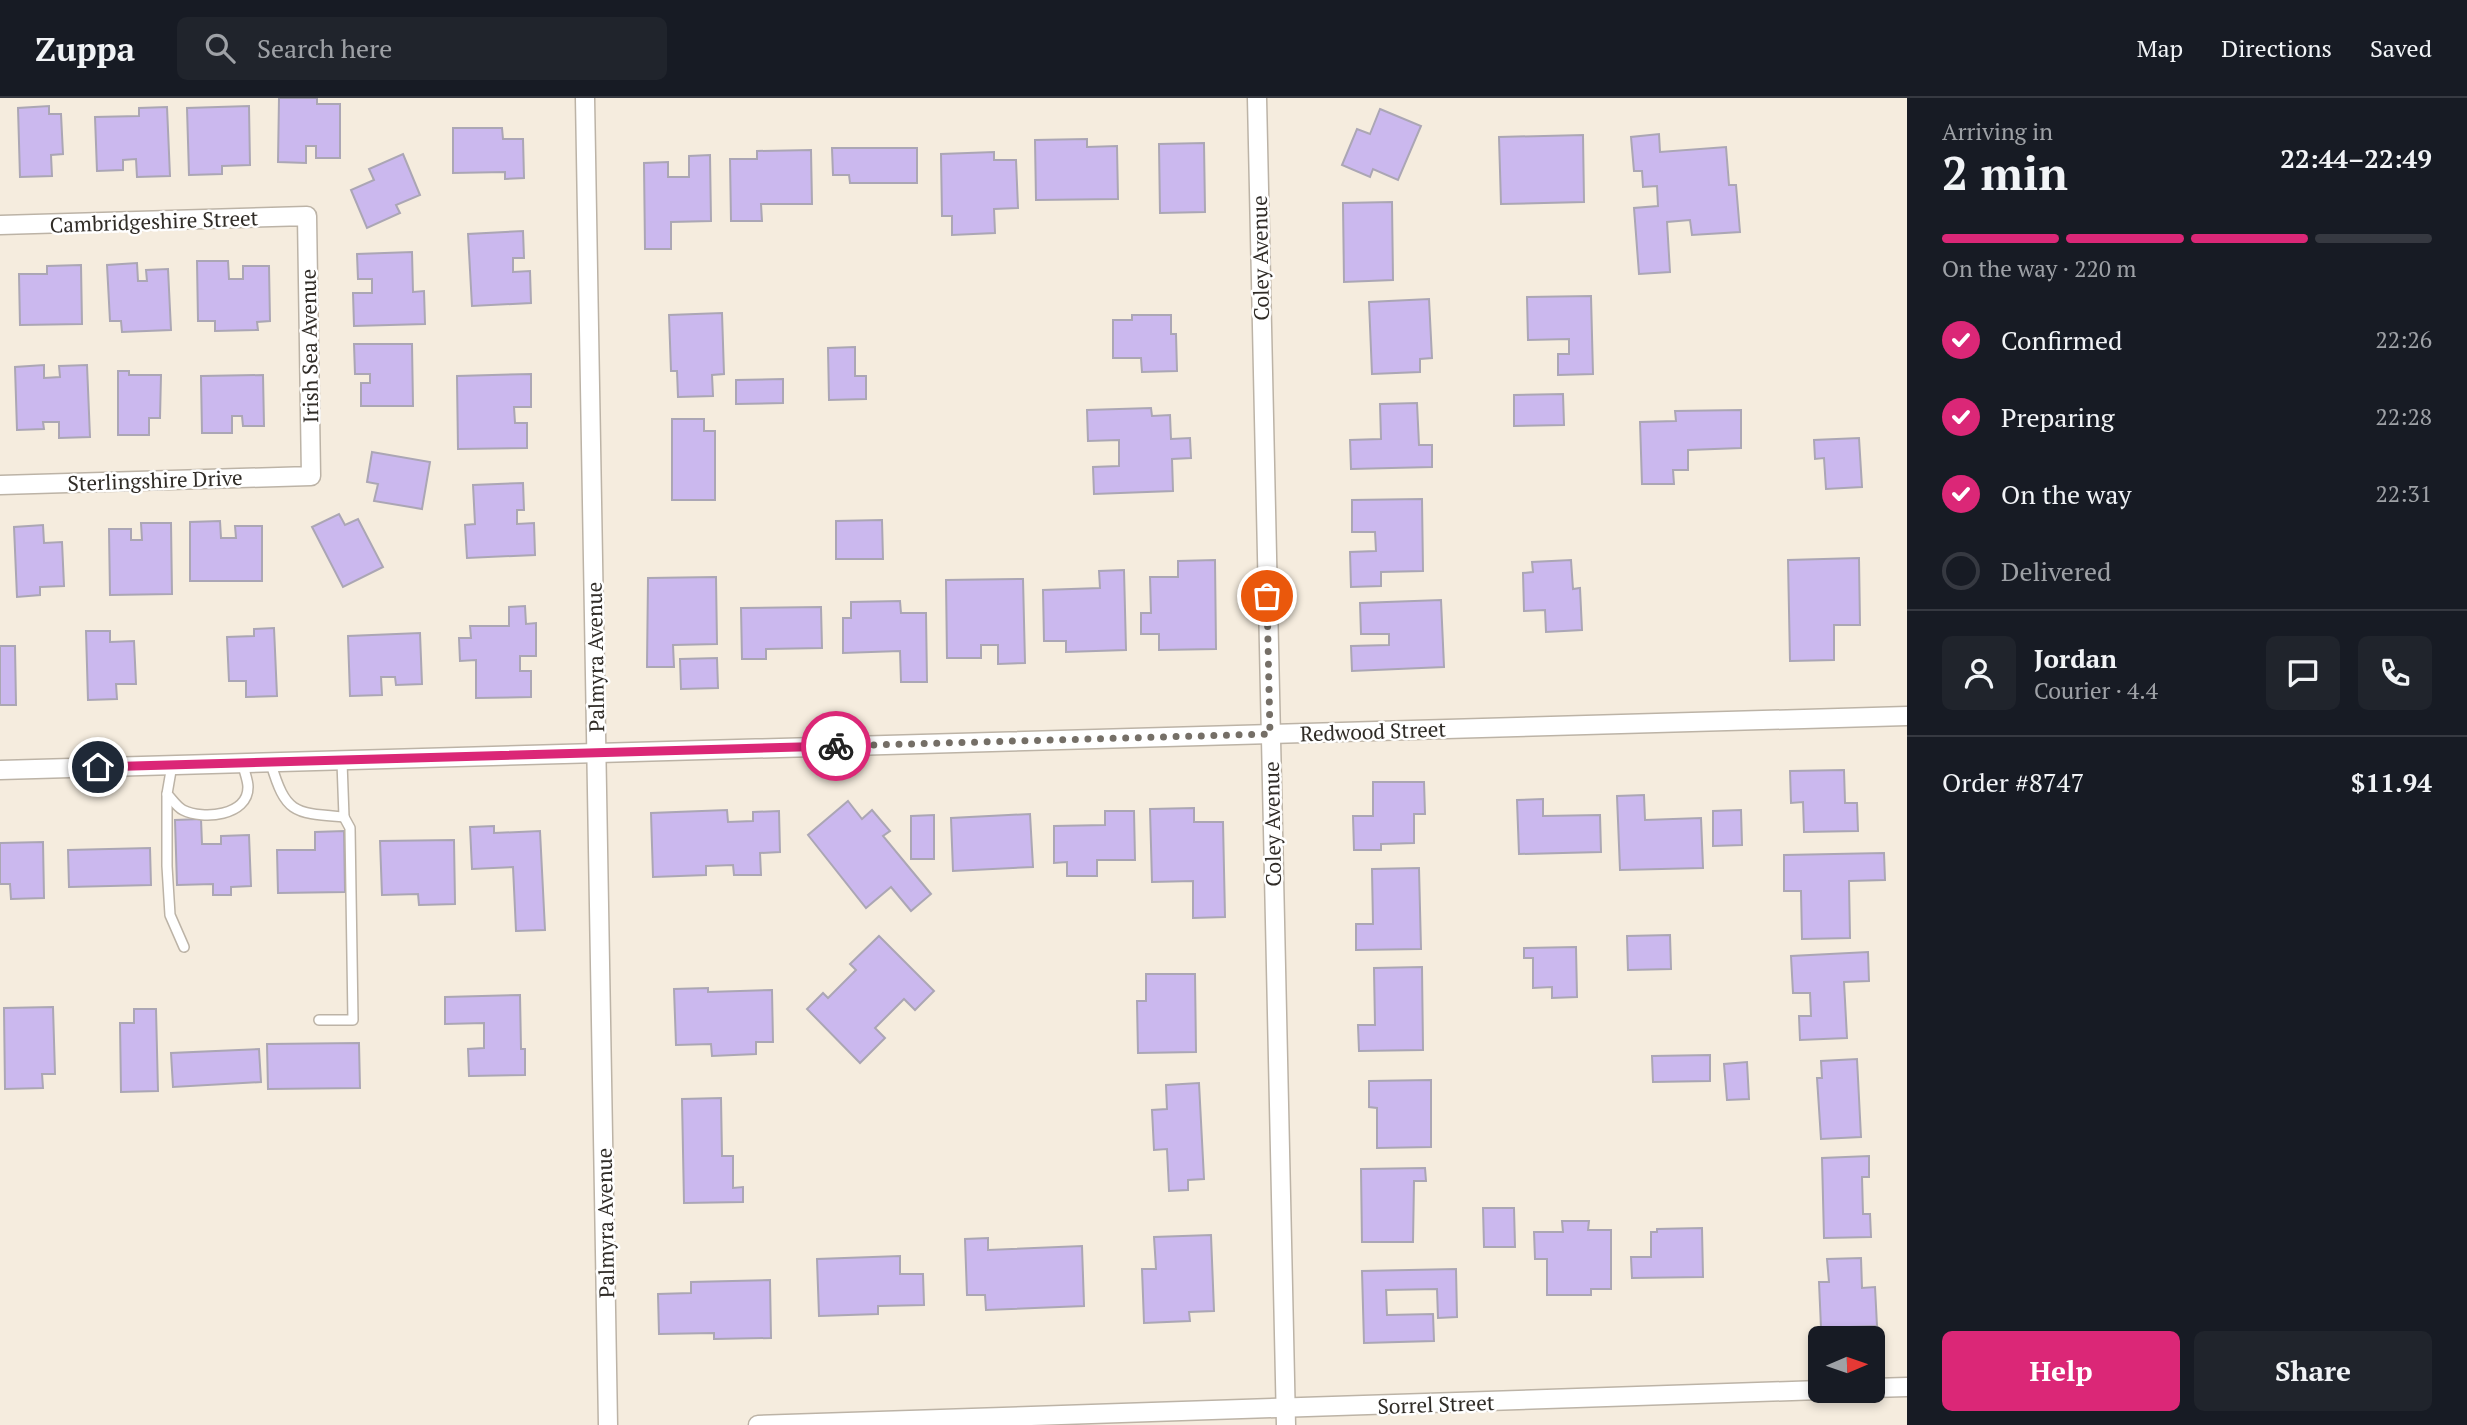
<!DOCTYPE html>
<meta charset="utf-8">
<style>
:root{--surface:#171b24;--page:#20242c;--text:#f1f3f6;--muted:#9ea1a6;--line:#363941;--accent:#db2777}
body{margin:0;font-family:"PT Serif",serif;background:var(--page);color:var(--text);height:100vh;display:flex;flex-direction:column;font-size:26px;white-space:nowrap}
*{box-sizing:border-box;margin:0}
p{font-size:23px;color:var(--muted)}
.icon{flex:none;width:38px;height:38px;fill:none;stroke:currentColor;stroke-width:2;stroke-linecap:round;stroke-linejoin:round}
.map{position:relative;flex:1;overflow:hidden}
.sheet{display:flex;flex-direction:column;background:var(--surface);width:560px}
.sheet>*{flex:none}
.needle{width:46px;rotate:88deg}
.tools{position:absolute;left:1808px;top:1228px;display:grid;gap:14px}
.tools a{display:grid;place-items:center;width:77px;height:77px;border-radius:10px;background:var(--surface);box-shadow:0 4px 10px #0003;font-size:35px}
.pin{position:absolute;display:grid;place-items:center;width:60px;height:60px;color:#fff;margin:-30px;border:4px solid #fff;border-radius:50%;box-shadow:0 2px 7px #0007}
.courier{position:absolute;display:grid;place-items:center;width:70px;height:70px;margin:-35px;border:5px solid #db2777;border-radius:50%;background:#fff;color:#222;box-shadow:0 2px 9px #0007}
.head em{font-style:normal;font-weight:800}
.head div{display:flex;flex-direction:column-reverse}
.head{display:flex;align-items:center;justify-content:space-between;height:119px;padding:0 35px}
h1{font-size:46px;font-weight:800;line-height:52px}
.bar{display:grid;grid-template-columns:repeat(4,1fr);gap:10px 7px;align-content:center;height:84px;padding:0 35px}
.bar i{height:9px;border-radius:5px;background:var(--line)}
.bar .active{background:var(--accent)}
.bar p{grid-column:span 4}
.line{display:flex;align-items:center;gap:18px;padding:0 35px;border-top:2px solid var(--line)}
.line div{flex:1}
.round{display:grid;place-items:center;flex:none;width:74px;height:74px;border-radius:10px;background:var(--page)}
ol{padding:0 35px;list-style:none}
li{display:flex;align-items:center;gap:21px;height:77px}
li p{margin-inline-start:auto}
li .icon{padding:7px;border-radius:50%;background:var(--accent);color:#fff;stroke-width:4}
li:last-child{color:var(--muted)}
li i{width:38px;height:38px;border:4px solid var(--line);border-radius:50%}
.cta{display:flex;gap:14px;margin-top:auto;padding:14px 35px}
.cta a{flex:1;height:80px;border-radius:10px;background:var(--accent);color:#fff;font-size:28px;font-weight:800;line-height:80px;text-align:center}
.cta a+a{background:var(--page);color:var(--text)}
header{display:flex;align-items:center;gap:42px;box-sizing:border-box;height:98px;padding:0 35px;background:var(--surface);border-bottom:2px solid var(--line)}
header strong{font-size:33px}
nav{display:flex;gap:38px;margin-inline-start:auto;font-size:24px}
.search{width:490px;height:63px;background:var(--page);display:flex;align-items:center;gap:18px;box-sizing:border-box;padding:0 24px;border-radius:10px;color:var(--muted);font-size:26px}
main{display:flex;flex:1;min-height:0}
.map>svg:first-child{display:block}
.building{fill:#cbb8ee;stroke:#aba6b4;stroke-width:2}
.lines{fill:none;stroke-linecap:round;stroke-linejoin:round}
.service-casing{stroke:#bcb3a6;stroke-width:12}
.minor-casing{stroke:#bcb3a6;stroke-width:21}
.service{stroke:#fff;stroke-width:9}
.minor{stroke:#fff;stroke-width:18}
.done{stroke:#756f67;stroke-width:7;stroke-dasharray:0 12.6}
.route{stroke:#db2777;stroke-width:9}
.labels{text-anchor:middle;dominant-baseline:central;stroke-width:5;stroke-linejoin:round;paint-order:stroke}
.street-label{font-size:21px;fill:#302c27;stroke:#fff}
</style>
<header>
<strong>Zuppa</strong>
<div class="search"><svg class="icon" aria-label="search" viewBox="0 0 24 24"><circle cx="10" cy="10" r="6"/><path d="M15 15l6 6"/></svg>Search here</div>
<nav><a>Map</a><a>Directions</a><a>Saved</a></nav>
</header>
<main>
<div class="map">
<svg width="1907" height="1327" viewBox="0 0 1907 1327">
<rect width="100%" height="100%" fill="#f5ecde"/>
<g class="building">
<polygon points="279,0 317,0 317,6 340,6 340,60 316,60 316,48 306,48 306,65 278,64"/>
<polygon points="49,8 49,16 61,16 63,56 51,57 52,78 20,79 18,10"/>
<polygon points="249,8 250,67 222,68 222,76 189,77 187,10"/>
<polygon points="167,9 170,78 137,79 136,61 123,62 123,72 97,73 95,19 139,18 139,10"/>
<polygon points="1380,11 1421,28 1398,82 1373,71 1370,79 1342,67 1357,31 1370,36"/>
<polygon points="453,30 502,30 503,41 523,41 524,80 505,81 505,74 453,75"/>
<polygon points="1659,36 1660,54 1726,49 1729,87 1736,87 1740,134 1692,137 1690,122 1667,124 1670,174 1639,176 1634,110 1658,108 1657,88 1643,89 1642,73 1634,73 1631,39"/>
<polygon points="1583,37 1584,104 1501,106 1499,39"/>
<polygon points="1087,41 1087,49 1117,48 1118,101 1036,102 1035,42"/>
<polygon points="1204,45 1205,114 1160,115 1159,46"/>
<polygon points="832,50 917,50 917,85 850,85 849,77 833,77"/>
<polygon points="811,52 812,106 761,106 762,123 731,123 730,61 757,61 757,53"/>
<polygon points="994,54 994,62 1016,62 1018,110 994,111 995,135 952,137 952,118 942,118 941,56"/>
<polygon points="403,56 420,97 396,107 400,115 367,130 351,92 374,82 369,71"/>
<polygon points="710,57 711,123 671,124 671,151 645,151 644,65 668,64 668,79 689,79 689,58"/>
<polygon points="1392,104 1393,182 1344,184 1343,105"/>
<polygon points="523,133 524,160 513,160 513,174 530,173 531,205 472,208 468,136"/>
<polygon points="412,154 413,194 424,193 425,226 354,228 353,195 372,195 372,181 358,181 357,156"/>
<polygon points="197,163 228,163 229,181 243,181 243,168 269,168 270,223 257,224 258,232 215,233 215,223 198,223"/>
<polygon points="137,165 138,183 147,183 146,172 168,171 171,232 122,234 121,223 110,223 107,167"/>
<polygon points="81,167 82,226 20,227 19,176 47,176 47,168"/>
<polygon points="1591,198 1593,276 1558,277 1558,256 1569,256 1569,241 1528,242 1527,199"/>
<polygon points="1429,201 1432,260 1420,261 1420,274 1372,276 1369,204"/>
<polygon points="722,215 724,276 712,277 713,298 678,299 677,273 671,273 669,217"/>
<polygon points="1132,217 1171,217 1171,236 1176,236 1177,273 1142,274 1141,260 1113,260 1113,222 1132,222"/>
<polygon points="354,246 412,246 413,308 361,308 361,285 370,285 370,276 355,276"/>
<polygon points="855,249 855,278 866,278 866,301 829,302 828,250"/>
<polygon points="44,267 44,280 60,279 59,268 87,267 90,339 59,340 59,324 43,324 44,331 17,332 15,269"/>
<polygon points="118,273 129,273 129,277 161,277 160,320 149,320 149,337 118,337"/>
<polygon points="531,276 531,309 514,309 515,325 527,325 527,350 458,351 457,278"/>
<polygon points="263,277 264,328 243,328 242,318 232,318 232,335 202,335 201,278"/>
<polygon points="783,281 783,305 736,306 736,282"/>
<polygon points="1563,296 1564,327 1514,328 1514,297"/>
<polygon points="1417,305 1419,347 1432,347 1432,369 1351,371 1350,342 1381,341 1380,306"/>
<polygon points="1151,310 1152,318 1170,317 1171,341 1190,340 1191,360 1172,361 1173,393 1094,396 1093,369 1119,368 1119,342 1088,343 1087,312"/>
<polygon points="1741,312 1741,350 1688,352 1688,372 1673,372 1674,386 1642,386 1640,324 1676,323 1675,313"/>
<polygon points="672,321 704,321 704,333 715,333 715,402 672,402"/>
<polygon points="1859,340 1862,389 1826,391 1824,360 1815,361 1814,342"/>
<polygon points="372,354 430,364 422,411 374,403 378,386 367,384"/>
<polygon points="523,385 524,412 517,412 517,426 534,425 535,457 467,460 465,427 475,426 473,387"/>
<polygon points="1422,401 1423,473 1381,474 1381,488 1351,489 1350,454 1376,453 1375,434 1352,434 1352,402"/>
<polygon points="339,416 345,427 358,421 383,469 343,489 312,429"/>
<polygon points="882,422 883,461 836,461 836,423"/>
<polygon points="220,423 221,440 236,440 235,428 262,428 262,483 190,483 190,424"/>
<polygon points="141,425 171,425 172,496 110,497 109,431 131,431 131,442 142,442"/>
<polygon points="43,427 44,445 62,444 64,488 40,489 40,497 17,499 14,429"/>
<polygon points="1859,460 1860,527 1834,527 1834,562 1790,563 1788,462"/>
<polygon points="1215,462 1216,551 1159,552 1159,536 1141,536 1141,515 1151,515 1150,479 1178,479 1178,463"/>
<polygon points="1571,462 1573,491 1580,490 1582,532 1546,534 1545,512 1524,513 1523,475 1533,474 1532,464"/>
<polygon points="1124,472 1126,552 1066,554 1066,543 1044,543 1043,492 1100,490 1099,473"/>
<polygon points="716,479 717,546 673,547 674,569 647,569 648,480"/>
<polygon points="1023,481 1025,565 998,566 998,547 981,547 981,560 947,560 946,482"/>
<polygon points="1441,502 1444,569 1352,573 1351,548 1389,547 1389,536 1361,536 1360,505"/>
<polygon points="900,503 901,515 926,515 927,584 901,584 900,553 843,555 843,520 851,520 851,504"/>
<polygon points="525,508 526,526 536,525 536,558 520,558 520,573 531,573 531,599 476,600 476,562 460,563 459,540 471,540 470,528 509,528 509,509"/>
<polygon points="821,509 822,550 766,551 766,561 742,561 741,510"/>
<polygon points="274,530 277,598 246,599 246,583 229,583 227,539 254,538 254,531"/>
<polygon points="86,533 110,533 110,544 134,543 136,586 116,586 117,601 88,602"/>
<polygon points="420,535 422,586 396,587 395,579 381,579 382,597 350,598 348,538"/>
<polygon points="0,548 15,548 16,607 0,607"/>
<polygon points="717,560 718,590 681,591 680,561"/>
<polygon points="1844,672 1845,705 1857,705 1858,733 1804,734 1803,704 1791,705 1790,673"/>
<polygon points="1373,684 1424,684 1425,716 1414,716 1414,745 1381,746 1381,752 1354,752 1353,718 1373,718"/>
<polygon points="1644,697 1645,722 1701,720 1703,770 1620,772 1617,698"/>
<polygon points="1543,701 1543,718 1600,717 1601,754 1519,756 1517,702"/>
<polygon points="848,703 862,721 872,712 890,733 883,738 931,796 911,813 891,789 866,810 808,737"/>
<polygon points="1194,710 1194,724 1223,724 1225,819 1193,820 1193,783 1152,784 1150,711"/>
<polygon points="727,712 728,724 753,723 753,714 779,713 780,754 760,755 761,777 734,777 733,767 706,768 706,777 653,779 651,715"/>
<polygon points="1741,712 1742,747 1713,748 1713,713"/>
<polygon points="1105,713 1134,713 1135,762 1097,762 1097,778 1067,778 1067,764 1054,765 1054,728 1105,727"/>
<polygon points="1030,716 1033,769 953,773 951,720"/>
<polygon points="934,717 934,761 911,761 911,718"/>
<polygon points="201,721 202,746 221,746 221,738 249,737 251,788 231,789 231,797 213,797 213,786 177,787 175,722"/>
<polygon points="494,728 494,735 540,733 545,832 516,833 513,769 472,771 470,729"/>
<polygon points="344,733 345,794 278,795 277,752 315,752 315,734"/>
<polygon points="454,742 455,806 419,807 418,796 382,797 380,743"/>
<polygon points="43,744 44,800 11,801 10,786 0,786 0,745"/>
<polygon points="150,750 151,787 69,789 68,752"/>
<polygon points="1884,755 1885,782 1849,783 1850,840 1802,841 1801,793 1784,793 1784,757"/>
<polygon points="1419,770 1421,851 1356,852 1356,826 1373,826 1372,771"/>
<polygon points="1670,837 1671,871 1628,872 1627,838"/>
<polygon points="879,838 934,893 915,912 904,901 875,930 885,940 860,965 807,911 823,895 828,900 856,872 850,866"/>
<polygon points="1576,849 1577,899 1552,900 1552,889 1533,890 1533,860 1524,860 1524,850"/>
<polygon points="1868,854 1869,883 1844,884 1847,940 1800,942 1799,918 1811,918 1810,895 1793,895 1791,858"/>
<polygon points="1422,869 1423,952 1359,953 1358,927 1375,927 1374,870"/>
<polygon points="1146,876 1195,876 1196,954 1138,955 1137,903 1146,903"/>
<polygon points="708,890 708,894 772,892 773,944 756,944 756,956 712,958 711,946 676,947 674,891"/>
<polygon points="520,897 521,951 525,951 525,977 469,978 468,951 484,950 484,925 445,926 445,899"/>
<polygon points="53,909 55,976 42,976 43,990 5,991 4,910"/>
<polygon points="134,911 156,911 158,993 121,994 120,925 134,925"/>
<polygon points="359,945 360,990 268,991 267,946"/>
<polygon points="259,951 261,984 173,989 171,955"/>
<polygon points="1710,957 1710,983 1653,984 1652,958"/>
<polygon points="1857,961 1861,1039 1821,1041 1817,980 1822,980 1821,963"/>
<polygon points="1747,964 1749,1001 1727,1002 1724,966"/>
<polygon points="1431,982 1431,1049 1377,1050 1377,1010 1369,1009 1369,983"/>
<polygon points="1199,985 1204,1081 1188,1082 1188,1092 1169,1093 1167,1051 1154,1052 1152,1012 1167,1011 1166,987"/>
<polygon points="721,1000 722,1058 733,1058 733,1090 743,1089 743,1104 684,1105 682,1001"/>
<polygon points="1869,1058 1869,1079 1862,1079 1863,1116 1870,1116 1871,1139 1824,1140 1822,1060"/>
<polygon points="1425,1070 1426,1083 1414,1083 1413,1144 1362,1144 1361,1071"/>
<polygon points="1483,1110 1514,1110 1515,1149 1484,1149"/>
<polygon points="1562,1123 1589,1123 1588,1132 1611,1132 1611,1191 1591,1191 1591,1197 1547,1197 1547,1161 1535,1161 1534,1134 1563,1134"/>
<polygon points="1702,1130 1703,1179 1632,1180 1631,1159 1651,1159 1651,1134 1657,1134 1657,1131"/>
<polygon points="1211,1137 1214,1213 1189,1214 1190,1223 1144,1225 1142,1171 1156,1171 1154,1139"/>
<polygon points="988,1140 988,1152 1082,1148 1084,1208 986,1212 985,1197 967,1197 965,1141"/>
<polygon points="900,1158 900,1176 923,1176 924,1207 878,1208 878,1216 819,1218 817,1161"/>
<polygon points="1861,1160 1862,1190 1875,1189 1877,1228 1821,1230 1819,1184 1829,1184 1827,1161"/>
<polygon points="1456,1171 1457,1219 1438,1220 1437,1191 1386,1192 1387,1217 1433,1216 1434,1243 1364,1245 1362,1173"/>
<polygon points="770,1182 771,1240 714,1241 714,1235 659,1236 658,1196 691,1195 691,1184"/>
</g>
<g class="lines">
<g class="service-casing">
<g id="service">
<path d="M271,666C286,716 294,715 344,719L342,664"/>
<path d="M172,667L167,696C172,701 177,709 183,712C203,722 248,718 248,689C248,682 244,673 243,667"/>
<polyline points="167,696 167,768 170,817 184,849"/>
<polyline points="319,922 353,922 350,730 344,719"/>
</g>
</g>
<g class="minor-casing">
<g id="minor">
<polyline points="585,0 608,1327"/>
<polyline points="1257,0 1286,1327"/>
<polyline points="0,127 307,118 311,378 0,387"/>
<polyline points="0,672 1907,618"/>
<polyline points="1872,1290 1907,1289"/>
<polyline points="758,1327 1820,1292"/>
</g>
</g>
<use href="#service" class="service"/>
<use href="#minor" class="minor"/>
</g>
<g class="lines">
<polyline class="done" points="836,648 1270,636 1267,498"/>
<polyline class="route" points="98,669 836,648"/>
</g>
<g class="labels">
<g class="street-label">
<text transform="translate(154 123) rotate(-2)">Cambridgeshire Street</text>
<text transform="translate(1260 160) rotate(-91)">Coley Avenue</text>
<text transform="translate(309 248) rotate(-91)">Irish Sea Avenue</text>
<text transform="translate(155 382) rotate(-2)">Sterlingshire Drive</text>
<text transform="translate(595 559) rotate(-91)">Palmyra Avenue</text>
<text transform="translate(1373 633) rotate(-2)">Redwood Street</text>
<text transform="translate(1272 726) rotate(-91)">Coley Avenue</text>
<text transform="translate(605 1125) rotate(-91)">Palmyra Avenue</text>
<text transform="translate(1436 1306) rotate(-2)">Sorrel Street</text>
</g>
</g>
</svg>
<div class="tools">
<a><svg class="needle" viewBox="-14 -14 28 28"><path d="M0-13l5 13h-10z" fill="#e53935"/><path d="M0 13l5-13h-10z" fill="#9ea1a6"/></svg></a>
</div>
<div class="pin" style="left:1267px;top:498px;background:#ea580c"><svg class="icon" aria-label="bag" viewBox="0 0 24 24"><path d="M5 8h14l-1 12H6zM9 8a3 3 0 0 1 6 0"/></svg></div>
<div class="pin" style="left:98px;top:669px;background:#1f2937"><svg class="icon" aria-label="home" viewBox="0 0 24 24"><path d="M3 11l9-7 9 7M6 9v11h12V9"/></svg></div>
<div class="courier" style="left:836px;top:648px"><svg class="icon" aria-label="bike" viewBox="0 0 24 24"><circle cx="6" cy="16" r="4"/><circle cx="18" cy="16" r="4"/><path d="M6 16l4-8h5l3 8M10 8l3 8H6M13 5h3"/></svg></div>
</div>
<section class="sheet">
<div class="head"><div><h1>2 min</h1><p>Arriving in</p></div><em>22:44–22:49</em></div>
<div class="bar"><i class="active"></i><i class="active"></i><i class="active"></i><i></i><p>On the way · 220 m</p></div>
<ol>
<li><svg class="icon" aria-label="check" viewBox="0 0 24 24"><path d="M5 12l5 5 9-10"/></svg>Confirmed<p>22:26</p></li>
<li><svg class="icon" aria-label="check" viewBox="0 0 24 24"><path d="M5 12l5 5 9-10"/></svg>Preparing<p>22:28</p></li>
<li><svg class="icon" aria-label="check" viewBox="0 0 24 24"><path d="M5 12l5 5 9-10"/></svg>On the way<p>22:31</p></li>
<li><i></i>Delivered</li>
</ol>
<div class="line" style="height:126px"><a class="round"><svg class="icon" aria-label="person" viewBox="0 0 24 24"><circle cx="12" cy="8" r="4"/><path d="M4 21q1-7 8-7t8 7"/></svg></a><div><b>Jordan</b><p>Courier · 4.4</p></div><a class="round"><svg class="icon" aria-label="chat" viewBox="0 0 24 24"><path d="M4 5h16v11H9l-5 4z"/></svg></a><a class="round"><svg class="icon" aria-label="phone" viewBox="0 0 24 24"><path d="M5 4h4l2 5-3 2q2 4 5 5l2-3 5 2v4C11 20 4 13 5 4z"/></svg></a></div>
<div class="line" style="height:91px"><div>Order #8747</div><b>$11.94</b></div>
<div class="cta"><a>Help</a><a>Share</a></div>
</section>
</main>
